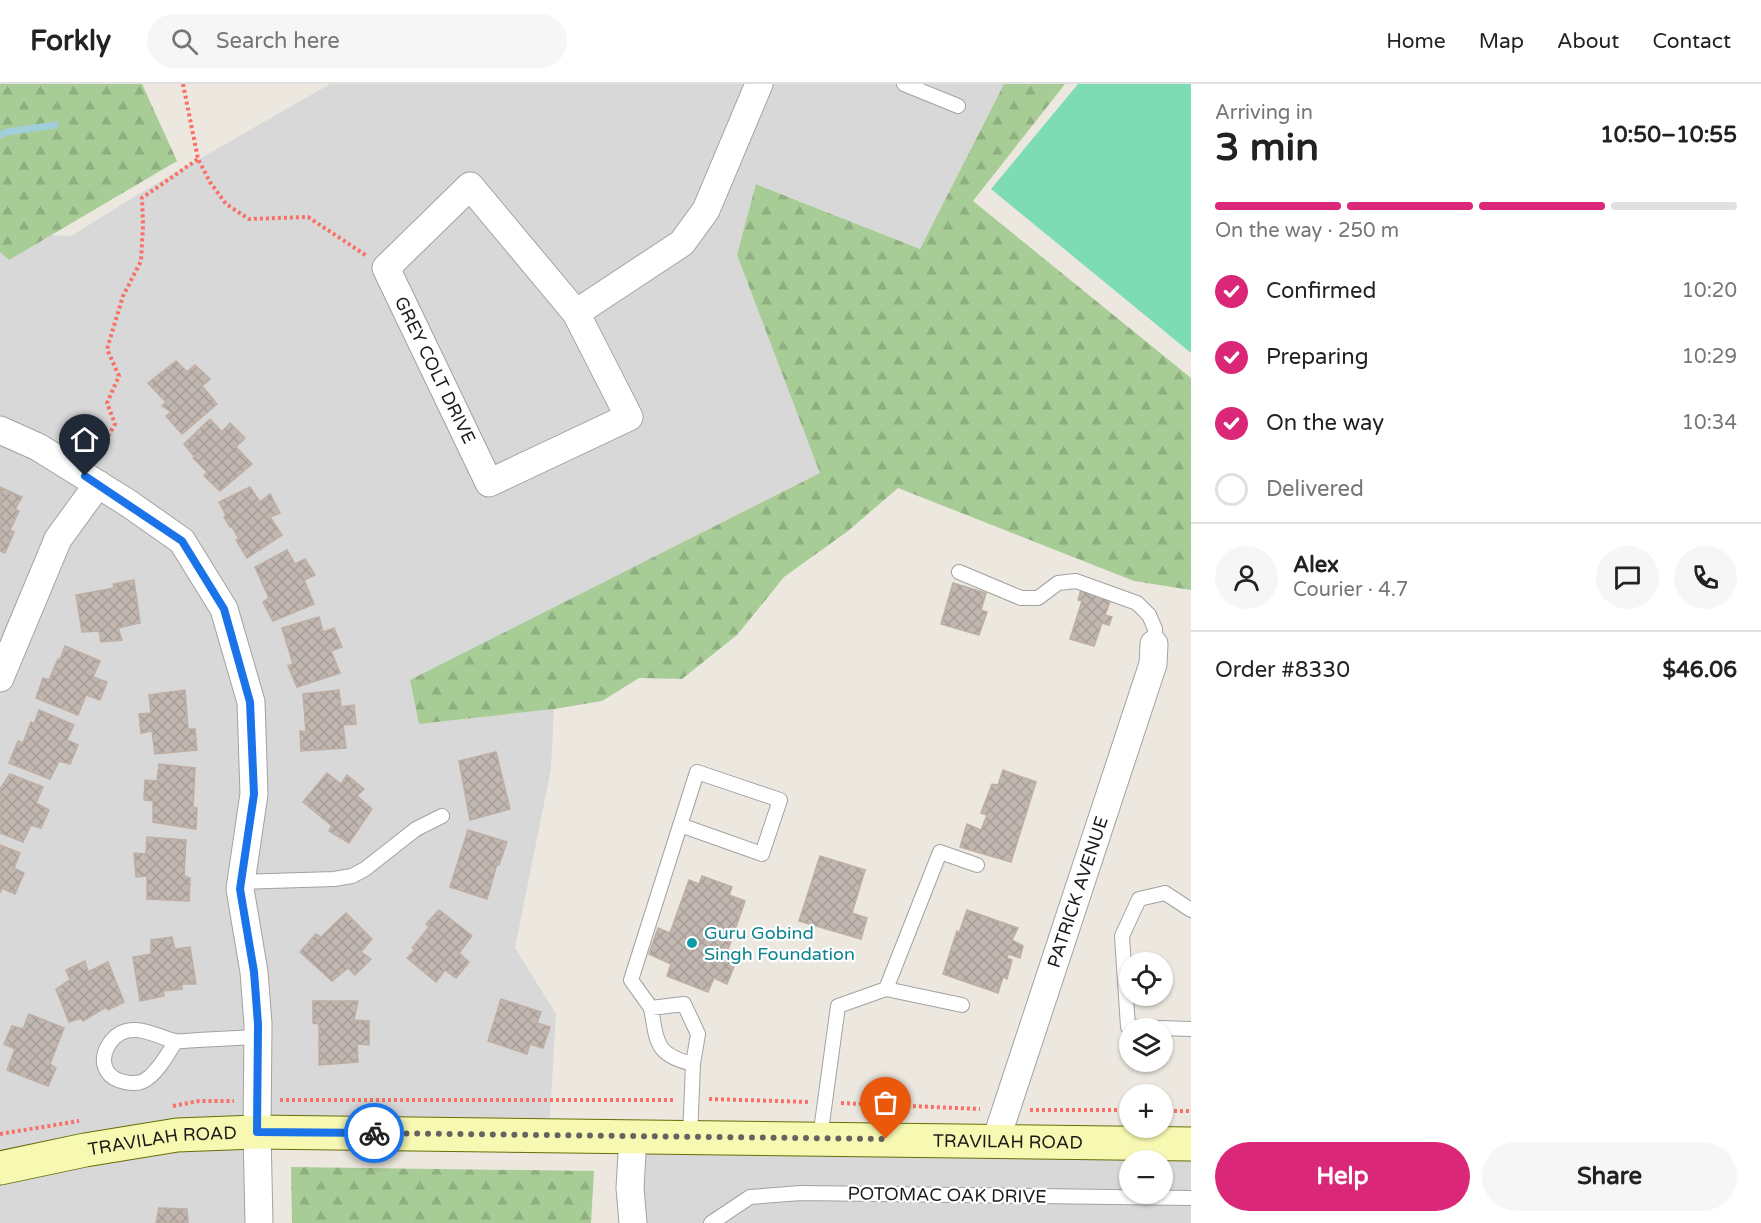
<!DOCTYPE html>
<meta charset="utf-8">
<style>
:root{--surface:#fff;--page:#f6f6f6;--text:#222;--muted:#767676;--line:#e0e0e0;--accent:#db2777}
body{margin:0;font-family:"Varela Round",sans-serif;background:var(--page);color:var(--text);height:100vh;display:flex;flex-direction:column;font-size:22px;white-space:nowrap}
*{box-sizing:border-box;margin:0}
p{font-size:20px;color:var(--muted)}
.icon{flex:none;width:33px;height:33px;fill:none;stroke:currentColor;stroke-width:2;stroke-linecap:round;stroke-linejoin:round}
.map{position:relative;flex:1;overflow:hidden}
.drawer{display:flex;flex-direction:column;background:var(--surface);width:570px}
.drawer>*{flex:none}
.tools{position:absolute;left:1119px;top:868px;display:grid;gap:12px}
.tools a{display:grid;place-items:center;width:54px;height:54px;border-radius:50%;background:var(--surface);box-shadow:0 2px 4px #0004;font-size:30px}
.pin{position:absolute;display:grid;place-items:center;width:51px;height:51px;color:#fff;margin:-62px -26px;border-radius:50% 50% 50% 0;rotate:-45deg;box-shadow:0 0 6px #0007}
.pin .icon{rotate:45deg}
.courier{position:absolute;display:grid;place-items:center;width:60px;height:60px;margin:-30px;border:4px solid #1a73e8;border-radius:50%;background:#fff;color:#222;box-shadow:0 2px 8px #0007}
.summary em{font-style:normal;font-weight:700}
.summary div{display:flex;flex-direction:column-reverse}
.summary{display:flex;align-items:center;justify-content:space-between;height:102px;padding:0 24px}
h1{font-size:39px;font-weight:700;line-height:45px}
.bar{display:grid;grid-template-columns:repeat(4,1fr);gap:9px 6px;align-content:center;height:72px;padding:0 24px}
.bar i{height:8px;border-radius:4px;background:var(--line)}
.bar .active{background:var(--accent)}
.bar p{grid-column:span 4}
.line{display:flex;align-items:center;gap:15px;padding:0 24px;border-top:2px solid var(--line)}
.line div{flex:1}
.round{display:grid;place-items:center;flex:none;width:63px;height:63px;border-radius:32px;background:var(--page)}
ol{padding:0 24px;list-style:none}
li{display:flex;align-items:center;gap:18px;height:66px}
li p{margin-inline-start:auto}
li .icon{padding:6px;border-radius:50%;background:var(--accent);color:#fff;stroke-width:4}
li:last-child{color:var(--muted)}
li i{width:33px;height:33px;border:3px solid var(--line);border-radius:50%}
.cta{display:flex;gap:12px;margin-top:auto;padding:12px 24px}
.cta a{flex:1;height:69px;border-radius:36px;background:var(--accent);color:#fff;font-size:24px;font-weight:700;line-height:69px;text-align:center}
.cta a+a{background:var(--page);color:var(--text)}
header{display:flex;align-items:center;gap:36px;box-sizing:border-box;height:84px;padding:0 30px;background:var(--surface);border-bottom:2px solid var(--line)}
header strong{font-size:28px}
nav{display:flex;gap:33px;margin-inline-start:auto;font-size:21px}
.search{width:420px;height:54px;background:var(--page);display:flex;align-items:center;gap:15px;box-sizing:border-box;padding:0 21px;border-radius:33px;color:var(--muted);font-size:22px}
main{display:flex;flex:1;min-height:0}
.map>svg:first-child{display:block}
.residential{fill:#d9d8d8;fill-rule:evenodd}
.forest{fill:url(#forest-firs)}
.pitch{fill:#7edcb4}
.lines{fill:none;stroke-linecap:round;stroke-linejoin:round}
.stream{stroke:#a0cfda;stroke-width:7}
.building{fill:url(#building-cross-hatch);stroke:#beaea3;stroke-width:1.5}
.service-casing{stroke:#a2a2a2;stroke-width:16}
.minor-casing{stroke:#a2a2a2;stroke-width:29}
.secondary-casing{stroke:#666e06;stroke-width:35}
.path{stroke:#f87066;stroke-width:4;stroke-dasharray:3 3;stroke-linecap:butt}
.service{stroke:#fff;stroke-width:14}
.minor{stroke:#fff;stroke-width:27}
.secondary{stroke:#f7f8b2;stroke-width:33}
.done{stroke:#646360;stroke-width:6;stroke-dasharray:0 10.8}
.route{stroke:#1a73e8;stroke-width:8}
.culture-dot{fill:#0f9aa8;stroke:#fff;stroke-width:2}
.labels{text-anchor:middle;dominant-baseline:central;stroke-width:4.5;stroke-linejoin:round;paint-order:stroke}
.street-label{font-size:18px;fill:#1b1b1b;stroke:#fff}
.culture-label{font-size:18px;fill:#0d838f;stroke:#fff;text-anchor:start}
</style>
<header>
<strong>Forkly</strong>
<div class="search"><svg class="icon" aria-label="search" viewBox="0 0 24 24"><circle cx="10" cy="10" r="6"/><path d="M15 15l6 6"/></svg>Search here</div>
<nav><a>Home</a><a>Map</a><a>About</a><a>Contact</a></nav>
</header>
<main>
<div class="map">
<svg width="1191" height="1139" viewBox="0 0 1191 1139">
<defs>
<pattern id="forest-firs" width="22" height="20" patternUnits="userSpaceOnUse" patternTransform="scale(1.5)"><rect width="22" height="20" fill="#a7cc95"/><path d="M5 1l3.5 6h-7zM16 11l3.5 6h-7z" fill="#8faf80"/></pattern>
<pattern id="building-cross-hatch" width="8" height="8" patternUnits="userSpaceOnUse" patternTransform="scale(1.5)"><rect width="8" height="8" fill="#c1b7b0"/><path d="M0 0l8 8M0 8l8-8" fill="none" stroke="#a59d97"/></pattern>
</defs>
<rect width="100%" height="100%" fill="#ece8e0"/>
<g class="residential">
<polygon points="330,0 1004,0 920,165 757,100 737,172 821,389 410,596 419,640 554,625 551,685 515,864 556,930 549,1050 257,1048 259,1139 0,1139 0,149 71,152 147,105"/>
<path d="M633,1052L1191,1060V1139H642ZM1130,1077H1162V1110H1130Z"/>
</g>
<g class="forest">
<polygon points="0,0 142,0 177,77 9,176 0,168"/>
<polygon points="1004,0 1065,0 973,117 1191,294 1191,506 1134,497 898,404 848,447 784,493 737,551 682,595 639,594 602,617 554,625 419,640 410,596 820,389 737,171 756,100 920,165"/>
<polygon points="291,1083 594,1087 591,1139 292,1139"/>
</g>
<polygon class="pitch" points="1078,0 1191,0 1191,269 991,105"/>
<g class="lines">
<polyline class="stream" points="0,51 7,48 55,41"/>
</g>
<g class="building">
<polygon points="176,277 187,288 195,281 210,295 202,302 217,320 182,350 166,332 171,328 162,322 166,318 148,299"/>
<polygon points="210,335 222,348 230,339 245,354 236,363 252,380 220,407 204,392 207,388 193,374 195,373 184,360"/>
<polygon points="0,403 22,413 15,425 19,427 10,446 14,448 5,469 0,467"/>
<polygon points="250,403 260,418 270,410 280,429 270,433 282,451 247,474 236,456 239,455 232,443 230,443 224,433 226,431 219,418"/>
<polygon points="287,466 295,480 305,475 315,491 304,496 314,520 273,537 263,518 269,514 255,483"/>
<polygon points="134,496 140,539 118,544 122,556 101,558 99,547 82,548 76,511 114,504 113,500"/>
<polygon points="953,499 986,509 981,526 987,528 979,551 941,540"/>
<polygon points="1081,506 1111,515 1105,531 1112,533 1109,541 1102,539 1094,562 1070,555 1082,517 1078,516"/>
<polygon points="319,533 323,548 334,544 342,563 331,567 340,589 297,603 288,582 293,580 282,544"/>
<polygon points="65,562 100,577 93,593 107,598 100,616 86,611 78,631 36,614 43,594 49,596 58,575 60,576"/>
<polygon points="185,606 188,645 195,645 197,666 155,670 152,647 141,649 139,630 151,629 149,611"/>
<polygon points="339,606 341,623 354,621 356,640 343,641 346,664 301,667 300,647 306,648 303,610"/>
<polygon points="39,626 74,641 67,656 78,661 70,680 59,677 50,695 9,679 18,657 23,659 31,638 34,640"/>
<polygon points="496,668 510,725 470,736 459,677"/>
<polygon points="159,680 195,684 193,723 197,724 196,745 153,738 153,717 144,716 145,696 157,697"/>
<polygon points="1003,686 1036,698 1011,778 960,763 967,740 981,746 987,731 981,729 992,700 998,701"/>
<polygon points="327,689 341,700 347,691 364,705 357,712 372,725 349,759 329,747 332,742 303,718"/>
<polygon points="10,690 43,703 36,719 49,726 41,744 31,741 23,758 0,749 0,705"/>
<polygon points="468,746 507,758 499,781 497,780 487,815 450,803"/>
<polygon points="147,753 186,756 184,792 190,794 189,817 147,815 147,792 136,793 134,769 146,770"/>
<polygon points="0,761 20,769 14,784 24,789 15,810 2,804 0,809"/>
<polygon points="820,772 865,786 852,829 867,834 861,855 799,837"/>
<polygon points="702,792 732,803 729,811 745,817 727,869 738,873 727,900 714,894 708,908 667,892 671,880 649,870 658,844 670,849 689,796 699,800"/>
<polygon points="439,826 472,852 459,869 469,878 456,894 445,886 436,898 407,874 415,866 412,864 429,843 426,840"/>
<polygon points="967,826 1018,844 1012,856 1023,862 1020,874 1008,870 1007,874 1012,876 1007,895 1003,893 998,909 943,890 957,847 959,849"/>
<polygon points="346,829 372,855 361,868 371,875 355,891 348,884 332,897 300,868 316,850 321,853"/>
<polygon points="172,853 175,865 190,863 196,900 182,900 182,905 163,907 164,912 140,917 133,873 151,870 151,856"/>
<polygon points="85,877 88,888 108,878 124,918 108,926 106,923 83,937 81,934 69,938 56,905 70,896 66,886"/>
<polygon points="501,915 541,928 537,939 550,943 543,964 530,960 527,970 488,957"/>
<polygon points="313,917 358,917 354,936 369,937 369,961 357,960 358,978 319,981 319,940 313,939"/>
<polygon points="29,930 64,944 50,980 56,984 48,1002 7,986 15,965 4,960 12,942 23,945"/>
<polygon points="159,1124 187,1125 188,1139 156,1139"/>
</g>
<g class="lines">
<g class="service-casing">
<g id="service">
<polyline points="904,0 958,22"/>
<polyline points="959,488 1021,514 1038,514 1058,499 1076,497 1137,519 1149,531 1155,545 1154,560"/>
<polyline points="241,798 334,795 352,792 365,785 416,745 442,732"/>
<polyline points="1191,826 1165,809 1139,815 1122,852 1128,943 1191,945"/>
<polyline points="886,905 940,768 977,781"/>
<polyline points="651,924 631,896 697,688 780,716 762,770 680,741"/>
<path d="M176,957C168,969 160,985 148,994C138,1003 114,999 107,987C98,972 111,951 126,947C144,943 158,953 175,957C182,958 191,956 198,956C218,955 238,954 258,953"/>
<path d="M690,1053L693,980L698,950L684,920L651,924C657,958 655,971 693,980"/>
<polyline points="820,1054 838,922 886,905 962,921"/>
<polyline points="711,1139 750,1113 801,1109 1191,1114"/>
</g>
</g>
<g class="minor-casing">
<g id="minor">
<polygon points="470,102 576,229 629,333 489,399 386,184"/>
<polyline points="576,229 682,159 706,126 759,0"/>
<polyline points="0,346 38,363 128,419 182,457 224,525 251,618 254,710 240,805 254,888 258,940 257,1048 259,1139"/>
<polyline points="0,594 58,455 98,400"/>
<path id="s1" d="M996,1056L1153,580L1154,560"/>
<polyline points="633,1139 630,1104 633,1052"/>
</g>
</g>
<g class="secondary-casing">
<g id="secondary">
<path id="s2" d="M0,1084L85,1066L177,1051L257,1048L1191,1060"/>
</g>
</g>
<g class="path">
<polyline points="183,0 198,75 210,98 226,120 249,135 308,133 367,172"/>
<polyline points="96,373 115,340 107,319 119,292 107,265 123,212 141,177 143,141 142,114 198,75"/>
<polyline points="709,1015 810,1018"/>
<polyline points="280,1016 675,1016"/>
<polyline points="841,1019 980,1025"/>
<polyline points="173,1022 199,1017 234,1017"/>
<polyline points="1030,1026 1130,1026"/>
<polyline points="1162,1027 1191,1027"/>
<polyline points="0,1050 79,1037"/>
</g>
<use href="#service" class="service"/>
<use href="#minor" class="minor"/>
<use href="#secondary" class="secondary"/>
</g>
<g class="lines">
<polyline class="done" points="374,1049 886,1055"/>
<polyline class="route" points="85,392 182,457 224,525 250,618 254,710 240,805 254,888 258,940 257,1048 374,1049"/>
</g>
<circle class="culture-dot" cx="692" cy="859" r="6"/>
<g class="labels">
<g class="street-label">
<text transform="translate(435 286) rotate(64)">GREY COLT DRIVE</text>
<text stroke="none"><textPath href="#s1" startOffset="261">PATRICK AVENUE</textPath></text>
<text stroke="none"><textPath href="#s2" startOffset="165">TRAVILAH ROAD</textPath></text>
<text stroke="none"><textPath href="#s2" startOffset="1011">TRAVILAH ROAD</textPath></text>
<text transform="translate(947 1111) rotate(1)">POTOMAC OAK DRIVE</text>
</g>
<g class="culture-label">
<text x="704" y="849">Guru Gobind<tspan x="704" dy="21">Singh Foundation</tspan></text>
</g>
</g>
</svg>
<div class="tools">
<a><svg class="icon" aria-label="locate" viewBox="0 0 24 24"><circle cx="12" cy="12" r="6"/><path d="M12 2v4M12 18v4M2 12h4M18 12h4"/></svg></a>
<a><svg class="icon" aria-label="layers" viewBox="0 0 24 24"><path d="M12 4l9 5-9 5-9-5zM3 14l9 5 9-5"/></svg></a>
<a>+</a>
<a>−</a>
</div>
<div class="pin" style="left:886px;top:1055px;background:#ea580c"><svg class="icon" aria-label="bag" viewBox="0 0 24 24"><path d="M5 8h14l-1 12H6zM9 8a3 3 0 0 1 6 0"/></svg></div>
<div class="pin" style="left:85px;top:392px;background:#1f2937"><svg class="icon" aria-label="home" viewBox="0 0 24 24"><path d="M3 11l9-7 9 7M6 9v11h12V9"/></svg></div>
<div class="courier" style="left:374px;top:1049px"><svg class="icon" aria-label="bike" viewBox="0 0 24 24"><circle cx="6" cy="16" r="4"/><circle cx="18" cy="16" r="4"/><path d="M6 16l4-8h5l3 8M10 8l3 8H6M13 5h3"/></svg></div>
</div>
<section class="drawer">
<div class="summary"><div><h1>3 min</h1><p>Arriving in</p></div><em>10:50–10:55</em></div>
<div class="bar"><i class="active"></i><i class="active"></i><i class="active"></i><i></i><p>On the way · 250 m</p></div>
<ol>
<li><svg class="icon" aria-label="check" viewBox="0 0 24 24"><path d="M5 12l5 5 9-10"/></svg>Confirmed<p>10:20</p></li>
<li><svg class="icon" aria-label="check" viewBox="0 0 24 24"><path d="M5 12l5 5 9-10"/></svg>Preparing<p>10:29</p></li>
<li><svg class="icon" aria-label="check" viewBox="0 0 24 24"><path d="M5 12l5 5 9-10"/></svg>On the way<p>10:34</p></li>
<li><i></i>Delivered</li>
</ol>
<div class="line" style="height:108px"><a class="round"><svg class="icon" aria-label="person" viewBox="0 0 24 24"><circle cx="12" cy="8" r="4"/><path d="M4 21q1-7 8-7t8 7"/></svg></a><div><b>Alex</b><p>Courier · 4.7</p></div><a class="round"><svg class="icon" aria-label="chat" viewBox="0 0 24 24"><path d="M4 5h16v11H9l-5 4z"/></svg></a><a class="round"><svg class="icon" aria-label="phone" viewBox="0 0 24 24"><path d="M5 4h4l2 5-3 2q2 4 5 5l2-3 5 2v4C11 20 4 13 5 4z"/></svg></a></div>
<div class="line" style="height:78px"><div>Order #8330</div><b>$46.06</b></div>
<div class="cta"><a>Help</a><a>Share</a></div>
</section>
</main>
